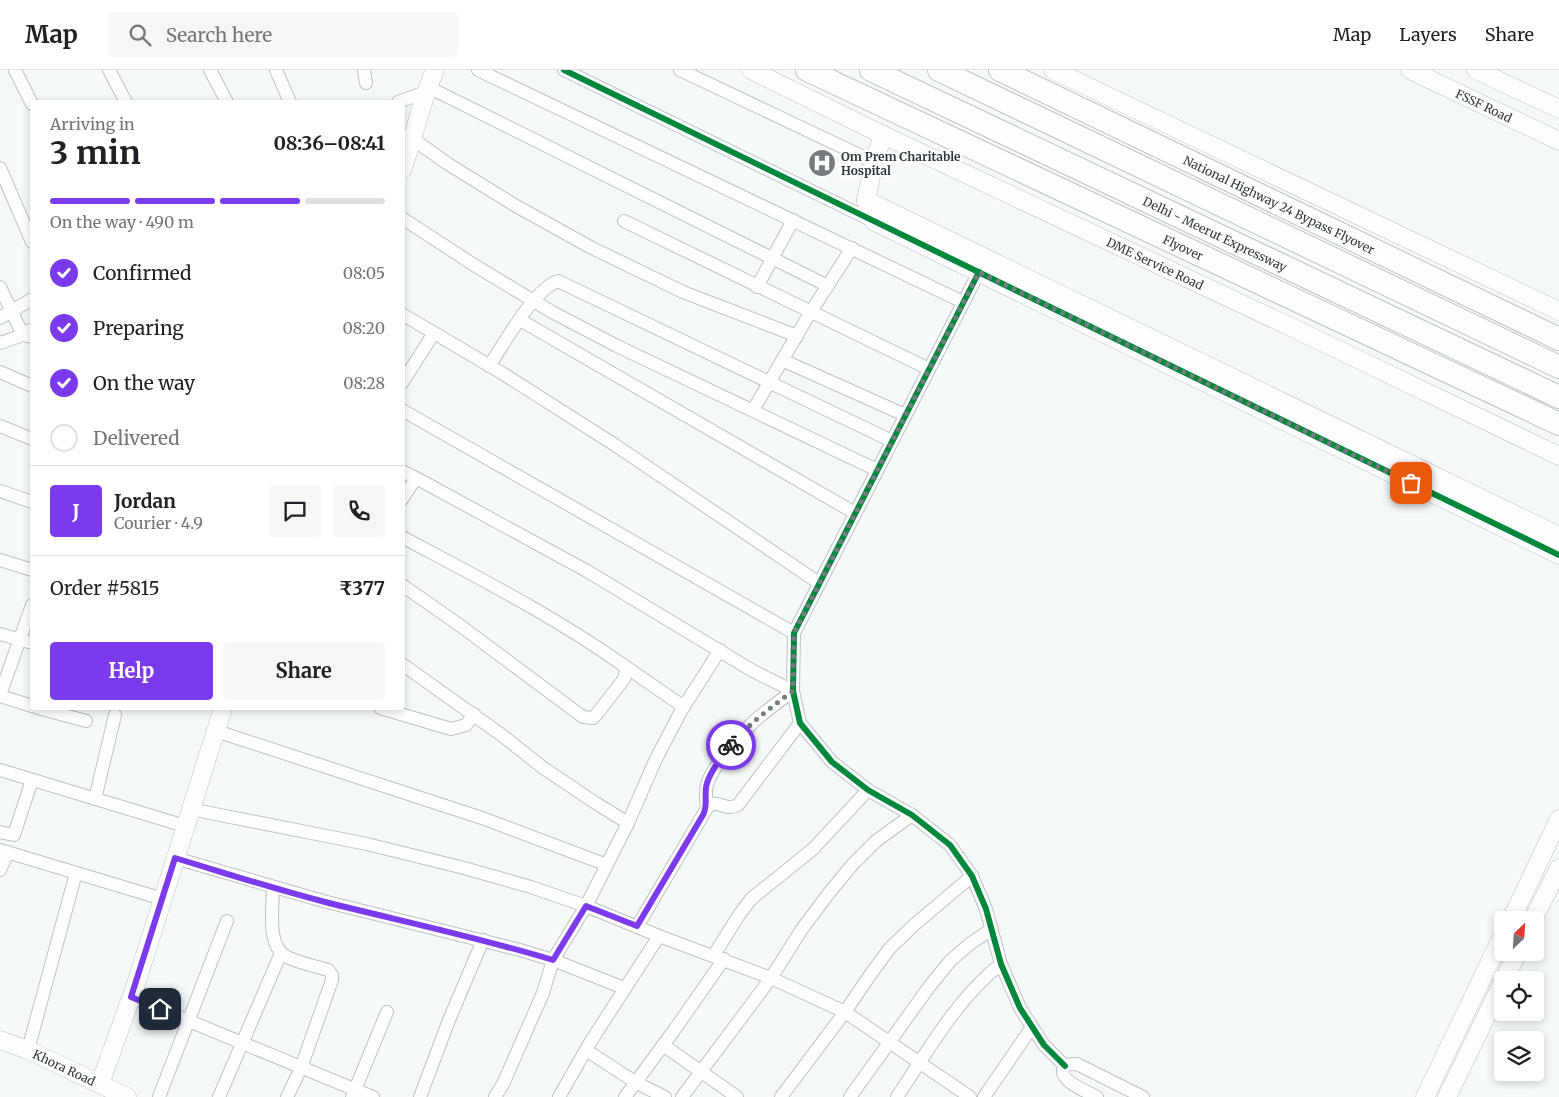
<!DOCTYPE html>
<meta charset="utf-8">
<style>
:root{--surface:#fff;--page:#f6f6f6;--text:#202124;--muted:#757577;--line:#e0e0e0;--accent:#7c3aed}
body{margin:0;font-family:Merriweather,serif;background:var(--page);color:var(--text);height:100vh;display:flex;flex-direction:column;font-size:19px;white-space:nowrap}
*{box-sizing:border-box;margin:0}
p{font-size:16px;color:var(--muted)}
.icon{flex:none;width:28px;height:28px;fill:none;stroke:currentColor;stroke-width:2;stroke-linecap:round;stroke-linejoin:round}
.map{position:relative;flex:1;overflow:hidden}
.side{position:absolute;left:30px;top:30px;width:375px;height:610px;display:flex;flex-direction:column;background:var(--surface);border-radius:5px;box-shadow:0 2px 8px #0003}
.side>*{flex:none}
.needle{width:32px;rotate:25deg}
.controls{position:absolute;left:1494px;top:841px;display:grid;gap:10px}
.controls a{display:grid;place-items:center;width:50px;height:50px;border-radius:5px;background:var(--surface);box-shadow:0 2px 8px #0003;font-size:25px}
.pin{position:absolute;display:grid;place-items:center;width:42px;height:42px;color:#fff;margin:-21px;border-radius:10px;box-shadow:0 2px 8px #0006}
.courier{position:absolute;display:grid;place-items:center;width:50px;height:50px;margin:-25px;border:4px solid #7c3aed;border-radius:50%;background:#fff;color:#222;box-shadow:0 1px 6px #0007}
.head em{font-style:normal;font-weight:700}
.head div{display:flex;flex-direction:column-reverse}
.head{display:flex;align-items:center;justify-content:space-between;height:85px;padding:0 20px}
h1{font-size:32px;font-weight:700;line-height:38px}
.bar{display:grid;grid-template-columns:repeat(4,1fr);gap:8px 5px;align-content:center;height:60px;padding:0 20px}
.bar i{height:6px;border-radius:4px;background:var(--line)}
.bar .current{background:var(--accent)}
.bar p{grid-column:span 4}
.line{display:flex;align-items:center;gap:12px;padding:0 20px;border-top:1px solid var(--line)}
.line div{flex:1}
.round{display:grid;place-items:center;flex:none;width:52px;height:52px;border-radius:5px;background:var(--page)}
ol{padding:0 20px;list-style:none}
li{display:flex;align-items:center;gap:15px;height:55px}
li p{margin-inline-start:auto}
li .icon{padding:5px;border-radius:50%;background:var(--accent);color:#fff;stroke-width:4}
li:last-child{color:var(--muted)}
li i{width:28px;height:28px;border:2px solid var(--line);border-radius:50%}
.primary-button{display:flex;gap:10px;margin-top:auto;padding:10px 20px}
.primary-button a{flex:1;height:58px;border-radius:5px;background:var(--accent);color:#fff;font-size:20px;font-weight:700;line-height:58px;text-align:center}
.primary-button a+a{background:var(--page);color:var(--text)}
header{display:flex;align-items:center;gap:30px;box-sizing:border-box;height:70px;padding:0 25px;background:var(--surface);border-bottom:1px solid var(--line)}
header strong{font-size:24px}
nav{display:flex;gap:28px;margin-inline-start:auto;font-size:18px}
.search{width:350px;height:45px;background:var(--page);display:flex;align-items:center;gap:12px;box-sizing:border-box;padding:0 18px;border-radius:5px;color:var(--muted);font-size:19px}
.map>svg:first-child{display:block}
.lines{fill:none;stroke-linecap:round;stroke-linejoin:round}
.street-casing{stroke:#bcc2c5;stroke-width:14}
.secondary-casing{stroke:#bcc2c5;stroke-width:19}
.highway-casing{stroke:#bcc2c5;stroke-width:24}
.street{stroke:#fefefe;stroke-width:12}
.secondary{stroke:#fefefe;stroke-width:18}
.highway{stroke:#fefefe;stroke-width:22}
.cycleway-casing{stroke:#fff;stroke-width:9}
.cycleway{stroke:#00873e;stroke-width:6}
.done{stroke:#747c80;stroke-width:5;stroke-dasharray:0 9}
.route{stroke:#7c3aed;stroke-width:6}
.labels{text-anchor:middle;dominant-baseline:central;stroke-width:4.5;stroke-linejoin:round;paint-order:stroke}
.street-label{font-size:12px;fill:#2e393f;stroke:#fff}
.poi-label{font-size:12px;font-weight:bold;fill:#2e393f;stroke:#fff;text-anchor:start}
</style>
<header>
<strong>Map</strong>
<div class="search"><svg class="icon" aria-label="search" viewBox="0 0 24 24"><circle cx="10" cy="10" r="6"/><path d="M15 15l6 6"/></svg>Search here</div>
<nav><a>Map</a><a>Layers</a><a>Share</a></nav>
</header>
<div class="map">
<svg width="1559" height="1027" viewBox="0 0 1559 1027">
<rect width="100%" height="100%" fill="#f6f9fa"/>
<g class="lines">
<g class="street-casing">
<g id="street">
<polyline points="15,0 32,34"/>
<polyline points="109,0 126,32"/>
<polyline points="210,0 227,32"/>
<polyline points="276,0 290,32"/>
<polyline points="364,0 366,13"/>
<polyline points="478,0 963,232"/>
<polyline points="564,0 873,151"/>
<polyline points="680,0 874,92"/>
<polyline points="428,17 828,216"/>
<polyline points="398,32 426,22"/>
<polyline points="413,69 448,94 516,136 592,178 683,222 797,266"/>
<polyline points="0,98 32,172"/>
<polyline points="402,148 474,195 552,242 617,276 877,400"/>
<polyline points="624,151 929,299"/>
<polyline points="979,202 794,563 793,621 800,653 832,692 868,720 912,745 950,775 972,806 986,839 1001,894 1020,938 1044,975 1065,996"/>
<polyline points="0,217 23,265 32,267"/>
<polyline points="757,217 793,150"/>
<polyline points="402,244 502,303 615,375 819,513"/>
<polyline points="0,248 32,229"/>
<polyline points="520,250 855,443"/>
<polyline points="0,273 23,265 30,260"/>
<polyline points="782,290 905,345"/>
<path d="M489,296C505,273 533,220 558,211L892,371"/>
<polyline points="0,302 32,316"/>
<polyline points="402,313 434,263"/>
<polyline points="402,340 794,563"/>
<polyline points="753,340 810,243 852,178"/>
<polyline points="0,356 32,369"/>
<polyline points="402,401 416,408"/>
<polyline points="0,421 32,432"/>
<path d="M402,429L416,408L587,501L753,601L793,621C764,642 740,660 720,691C715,698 709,706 707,715C705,722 706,730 707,738"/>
<path d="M402,467C477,507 554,546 623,595L626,601L624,609L596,645L593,648L583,647L458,554L402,515"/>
<polyline points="0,490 32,500"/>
<polyline points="0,564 32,573"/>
<polyline points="402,594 503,666 542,697 594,732 628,753"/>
<polyline points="623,595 684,637"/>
<polyline points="0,625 32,535"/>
<polyline points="0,626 32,636"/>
<polyline points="38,638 86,651"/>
<polyline points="380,638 451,659 466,655 474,644"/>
<polyline points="216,661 482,748 607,795"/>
<polyline points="0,700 185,756"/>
<polyline points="95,729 115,645"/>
<polyline points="190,739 367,774 464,798 531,817 586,836 659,866 771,908 845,942 970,1027"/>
<polyline points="0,762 14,765 32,710"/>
<polyline points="0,780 163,829"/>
<polyline points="175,788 323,831 520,880 553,890 624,918"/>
<polyline points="0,800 8,782"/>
<path d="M273,818C273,838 266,876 287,887C299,893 315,896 328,900L332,905V910L301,998L287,1027"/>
<path d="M637,857L707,738L711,734C722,732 725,741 738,735L800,653"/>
<polyline points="714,885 739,845 751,829 813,779 868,720"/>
<polyline points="131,927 373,1027"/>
<polyline points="663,975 737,1027"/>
<polyline points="28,980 76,803"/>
<polyline points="586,980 635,1012 665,1027"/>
<polyline points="159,1027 227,851"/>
<polyline points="219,1027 281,883"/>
<polyline points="352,1027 387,942"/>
<polyline points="420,1027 449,950 483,870"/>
<polyline points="495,1027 503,1014 543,923 553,890 586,836 628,753 655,691 681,641 720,580"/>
<polyline points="559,1027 591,971 659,866"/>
<polyline points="625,1027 675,959 724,889"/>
<polyline points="682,1027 771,908 802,859 829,823 853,794 876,771 912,745"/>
<polyline points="781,1027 845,942 870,905 890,878 914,855 972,806"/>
<polyline points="850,1027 929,917 951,890 971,873 992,859"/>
<path d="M897,1027C927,982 958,927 1001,894"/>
<polyline points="984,1027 1032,957"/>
<path d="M1097,1027C1088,1022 1061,1012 1063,1000C1064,994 1071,994 1077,994L1143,1027"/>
</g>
</g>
<g class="secondary-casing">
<g id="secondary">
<path id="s1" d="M751,0L883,65L1295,259L1559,386"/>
<polyline points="1053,0 1559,241"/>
<path id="s2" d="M1410,0L1559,71"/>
<polyline points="1476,0 1559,39"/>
<polyline points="883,65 874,92 866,130 873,151 1559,485"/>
<path d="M402,100C414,67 421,32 435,0"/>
<polyline points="866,130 1559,466"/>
<polyline points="1511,850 1559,749"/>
<polyline points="1533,850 1559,798"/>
<polyline points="1504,910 1518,882"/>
<path id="s3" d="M0,970L28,980L127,1027"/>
<polyline points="100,1014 136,914 223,638"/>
<polyline points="1425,1027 1502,867"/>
<polyline points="1447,1027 1502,914"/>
</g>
</g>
<g class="highway-casing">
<g id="highway">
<path id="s4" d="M807,0L1559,354"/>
<path id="s5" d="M871,0L1559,327"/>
<polyline points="939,0 1559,297"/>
<path id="s6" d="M1000,0L1559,269"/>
</g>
</g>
<use href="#street" class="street"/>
<use href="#secondary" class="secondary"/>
<use href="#highway" class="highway"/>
<g class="cycleway-casing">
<g id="cycleway">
<polyline points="564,0 1559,485"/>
<polyline points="979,202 794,563 793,621 800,653 832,692 868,720 912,745 950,775 972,806 986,839 1001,894 1020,938 1044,975 1065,996"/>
</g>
</g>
<use href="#cycleway" class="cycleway"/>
</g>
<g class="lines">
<path class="done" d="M731,675C750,653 770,638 793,621L794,563L979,202L1411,413"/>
<path class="route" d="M160,939L131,927L175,788C225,803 274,819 325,832C401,851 477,867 553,890L586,836L637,856L703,745C709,733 703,725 707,713C711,700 722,686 731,675"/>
</g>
<defs>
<g id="hospital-disc" transform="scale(1.4375)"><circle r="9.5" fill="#747c80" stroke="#fff"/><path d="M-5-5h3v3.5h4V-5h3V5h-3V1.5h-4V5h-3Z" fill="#fff"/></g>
</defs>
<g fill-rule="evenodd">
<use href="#hospital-disc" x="822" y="93"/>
</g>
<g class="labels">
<g class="street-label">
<text stroke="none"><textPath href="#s2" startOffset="82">FSSF Road</textPath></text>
<text stroke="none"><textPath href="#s6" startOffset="310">National Highway 24 Bypass Flyover</textPath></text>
<text stroke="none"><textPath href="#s5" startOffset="381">Delhi - Meerut Expressway</textPath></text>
<text stroke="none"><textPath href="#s4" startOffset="416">Flyover</textPath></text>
<text stroke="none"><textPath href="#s1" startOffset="448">DME Service Road</textPath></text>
<text stroke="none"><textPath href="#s3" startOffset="70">Khora Road</textPath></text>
</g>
<g class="poi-label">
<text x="841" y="86">Om Prem Charitable<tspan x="841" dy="14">Hospital</tspan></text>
</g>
</g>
</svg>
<div class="controls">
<a><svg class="needle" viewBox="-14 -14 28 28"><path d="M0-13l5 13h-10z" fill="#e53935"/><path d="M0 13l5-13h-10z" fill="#757577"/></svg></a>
<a><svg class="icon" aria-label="locate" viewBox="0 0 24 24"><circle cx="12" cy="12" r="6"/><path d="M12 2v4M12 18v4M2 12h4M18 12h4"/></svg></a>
<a><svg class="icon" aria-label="layers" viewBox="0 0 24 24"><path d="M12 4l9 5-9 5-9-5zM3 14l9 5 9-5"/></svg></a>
</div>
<div class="pin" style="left:1411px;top:413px;background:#ea580c"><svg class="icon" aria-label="bag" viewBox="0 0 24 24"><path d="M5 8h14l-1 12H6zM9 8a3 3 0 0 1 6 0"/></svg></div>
<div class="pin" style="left:160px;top:939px;background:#1f2937"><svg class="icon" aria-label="home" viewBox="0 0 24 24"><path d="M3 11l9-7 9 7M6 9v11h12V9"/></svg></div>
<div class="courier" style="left:731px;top:675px"><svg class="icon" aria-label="bike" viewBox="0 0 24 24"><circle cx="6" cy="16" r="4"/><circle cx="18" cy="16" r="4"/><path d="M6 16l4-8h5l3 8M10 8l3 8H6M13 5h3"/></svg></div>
<section class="side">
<div class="head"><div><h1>3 min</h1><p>Arriving in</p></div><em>08:36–08:41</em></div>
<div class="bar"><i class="current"></i><i class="current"></i><i class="current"></i><i></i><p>On the way · 490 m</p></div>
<ol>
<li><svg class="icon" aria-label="check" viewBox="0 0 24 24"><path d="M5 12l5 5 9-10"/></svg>Confirmed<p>08:05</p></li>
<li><svg class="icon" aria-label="check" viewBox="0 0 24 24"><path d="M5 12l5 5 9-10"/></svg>Preparing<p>08:20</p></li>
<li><svg class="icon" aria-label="check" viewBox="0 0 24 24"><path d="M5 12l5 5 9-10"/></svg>On the way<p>08:28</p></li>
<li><i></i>Delivered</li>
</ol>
<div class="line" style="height:90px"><b class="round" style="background:var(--accent);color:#fff">J</b><div><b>Jordan</b><p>Courier · 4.9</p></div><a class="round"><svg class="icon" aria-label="chat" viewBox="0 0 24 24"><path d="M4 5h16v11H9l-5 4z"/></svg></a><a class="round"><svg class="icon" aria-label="phone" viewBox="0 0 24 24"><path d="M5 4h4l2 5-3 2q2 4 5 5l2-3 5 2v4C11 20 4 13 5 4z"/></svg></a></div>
<div class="line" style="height:65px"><div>Order #5815</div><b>₹377</b></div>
<div class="primary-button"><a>Help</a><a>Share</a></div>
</section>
</div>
